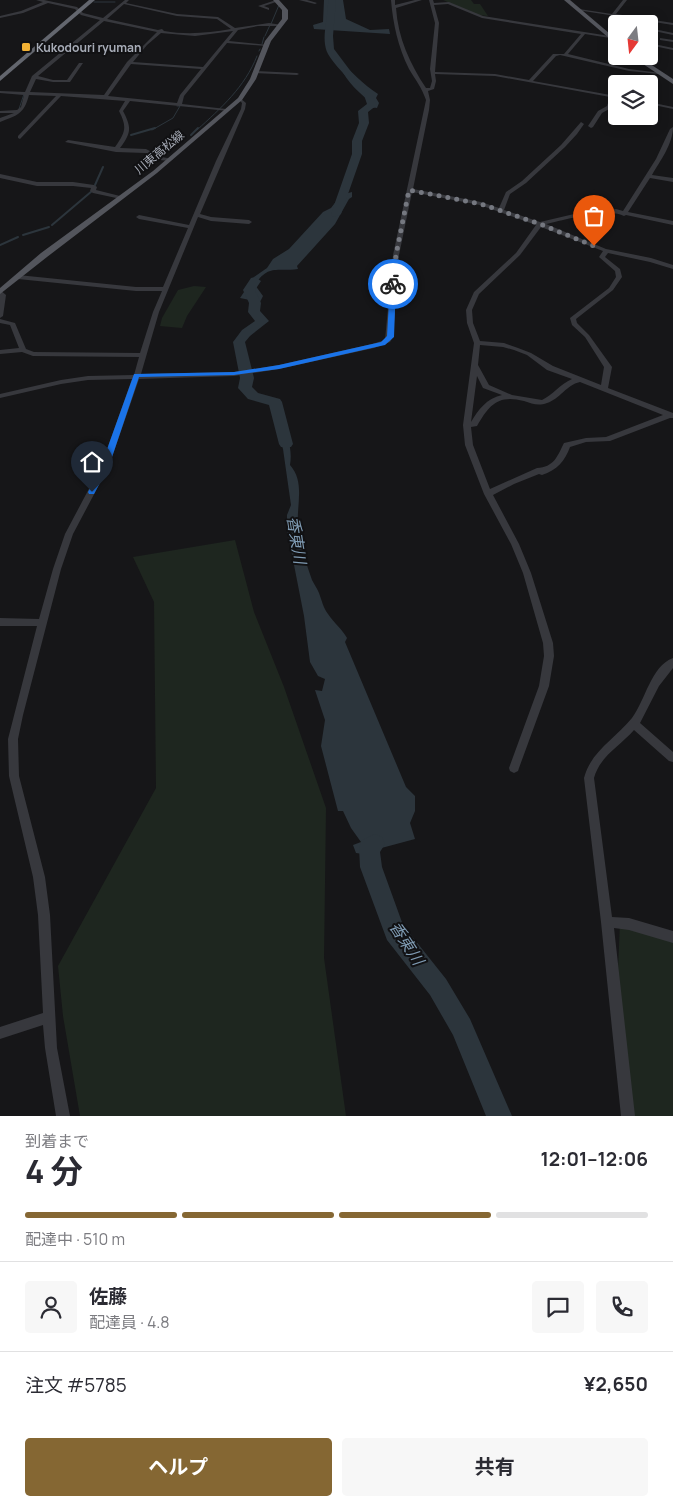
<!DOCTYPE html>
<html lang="ja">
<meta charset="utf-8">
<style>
:root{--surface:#fff;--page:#f7f7f7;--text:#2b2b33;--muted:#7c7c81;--line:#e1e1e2;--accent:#856733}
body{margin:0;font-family:Manrope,"Noto Sans JP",sans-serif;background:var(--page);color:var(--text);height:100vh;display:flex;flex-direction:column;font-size:19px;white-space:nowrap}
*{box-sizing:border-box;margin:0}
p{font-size:16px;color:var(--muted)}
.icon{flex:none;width:28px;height:28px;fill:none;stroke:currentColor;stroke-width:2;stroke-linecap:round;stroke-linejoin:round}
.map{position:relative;height:1116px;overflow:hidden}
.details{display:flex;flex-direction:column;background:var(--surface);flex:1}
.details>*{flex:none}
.needle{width:32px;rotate:195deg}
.buttons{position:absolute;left:608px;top:15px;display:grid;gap:10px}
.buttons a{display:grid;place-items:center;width:50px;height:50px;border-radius:5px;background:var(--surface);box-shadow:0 2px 12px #0003;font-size:25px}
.pin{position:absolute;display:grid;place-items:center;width:42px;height:42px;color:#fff;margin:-51px -21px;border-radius:50% 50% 50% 0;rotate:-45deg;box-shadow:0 0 5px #0007}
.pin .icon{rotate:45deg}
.courier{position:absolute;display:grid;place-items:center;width:50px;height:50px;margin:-25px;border:4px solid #1a73e8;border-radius:50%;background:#fff;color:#222;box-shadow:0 1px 6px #0007}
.headline em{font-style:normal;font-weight:700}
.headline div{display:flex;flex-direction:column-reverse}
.headline{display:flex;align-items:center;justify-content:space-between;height:85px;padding:0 25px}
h1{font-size:32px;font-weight:700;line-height:38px}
.bar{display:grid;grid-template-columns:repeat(4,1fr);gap:8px 5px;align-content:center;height:60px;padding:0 25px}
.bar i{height:6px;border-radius:4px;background:var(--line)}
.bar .current{background:var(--accent)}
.bar p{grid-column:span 4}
.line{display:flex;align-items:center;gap:12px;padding:0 25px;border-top:1px solid var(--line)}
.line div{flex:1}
.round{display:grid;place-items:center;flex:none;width:52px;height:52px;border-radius:5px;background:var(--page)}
.primary-button{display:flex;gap:10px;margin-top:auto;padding:10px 25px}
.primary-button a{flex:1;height:58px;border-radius:5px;background:var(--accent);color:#fff;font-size:20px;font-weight:700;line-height:58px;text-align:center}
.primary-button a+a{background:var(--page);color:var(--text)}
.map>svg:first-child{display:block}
.green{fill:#1e261f}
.water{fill:#2c353c}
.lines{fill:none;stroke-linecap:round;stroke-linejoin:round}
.stream-far1{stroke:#2c353c;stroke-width:1}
.stream{stroke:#2c353c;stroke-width:2}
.river{fill:#2c353c;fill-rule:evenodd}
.minor{fill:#37383d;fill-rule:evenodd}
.major{fill:#53555c;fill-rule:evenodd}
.highway{fill:#63666e;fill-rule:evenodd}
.route{fill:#1a73e8}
.done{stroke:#757880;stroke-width:5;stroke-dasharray:0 9}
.poi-dot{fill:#f2b134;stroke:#111113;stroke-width:2}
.labels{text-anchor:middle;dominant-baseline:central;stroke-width:4;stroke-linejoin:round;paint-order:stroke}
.far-poi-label{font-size:12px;font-weight:bold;fill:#a8adb8;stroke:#111113;text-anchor:start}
.far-street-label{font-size:12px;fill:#a8adb8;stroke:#111113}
.water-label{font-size:16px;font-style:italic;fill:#7f9bb3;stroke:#111113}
</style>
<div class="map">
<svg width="673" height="1116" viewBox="0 0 673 1116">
<rect width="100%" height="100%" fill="#161618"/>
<g class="green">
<polygon points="443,0 471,0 474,4 480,4 488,16 478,15"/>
<polygon points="194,286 206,287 187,316 182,328 160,326 162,318 178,290"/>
<polygon points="235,540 254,612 284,687 326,808 324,958 346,1116 80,1116 63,1016 58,966 156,788 154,602 133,557"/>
<polygon points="620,922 673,939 673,1116 633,1116 618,970"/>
</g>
<g class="water">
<polygon points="324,0 343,0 346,19 370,30 389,29 390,34 314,29 313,25 323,22"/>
<path d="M338,60C352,71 362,84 378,94L376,98L379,103L377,108C370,107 367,111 361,111L369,105V101C356,90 342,77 338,60Z"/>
<path d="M352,192V197L349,199L335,224L297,266L298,269C277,272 268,264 255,285L263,296L260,302L240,298L254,277L267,268L273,259L289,249L323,212L331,208L341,195Z"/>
<path d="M286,421C286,439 293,447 290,465C307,484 294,510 299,532C302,548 306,564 312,580C314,584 317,588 319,593C322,601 323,607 328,614C334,623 342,629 347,638L345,642L406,787L415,796V811L410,823L415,839L374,850L370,862L363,854L356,853L353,845L361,842L351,828L343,811H338L321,746L325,720L315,690L322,691L325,679L318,676L310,662L304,616L287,529V515L291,505L283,449L277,432L278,425Z"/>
</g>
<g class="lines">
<g class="stream-far1">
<polyline points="94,2 115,2"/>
<polyline points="271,24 279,5"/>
<polyline points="265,36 270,25"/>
<polyline points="262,44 264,37"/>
<polyline points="259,51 260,49"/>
<polyline points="19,109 24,94"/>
<polyline points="152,130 173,118 180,106 177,106"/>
<path d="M197,130C221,108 245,87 257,56"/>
</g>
<g class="stream">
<polyline points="131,135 155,128"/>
<polyline points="191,135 198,128"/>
<polyline points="95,185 103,167"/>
<polyline points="52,225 92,191"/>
<polyline points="23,235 49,227"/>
<polyline points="0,245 18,237"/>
</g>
<g class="river">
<path d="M328,0H336L333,36L334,49L355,77L354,79H348C342,71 333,63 328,54C320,38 329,17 328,0Z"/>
<polygon points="368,92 372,95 377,105 368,112 369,123 362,141 362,154 341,214 336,217 332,216 331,214 352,154 352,141 359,123 358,111 367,104 364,95"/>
<polygon points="255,277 261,281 255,290 261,303 260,311 269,321 250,336 245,342 254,378 252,387 258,393 280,399 282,402 293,444 291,447 281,447 279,444 269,405 248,399 238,388 240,378 233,342 242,330 255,321 248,312 249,303 243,290 251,278"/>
<polygon points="375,834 382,837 385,844 380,852 382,867 403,925 446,979 470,1019 512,1116 486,1116 453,1035 430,995 387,940 360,867 359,847 362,840"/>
</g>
<g class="minor">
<path d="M36,0H44L77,7L83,13L103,18L125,0H129L126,3L177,14L218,17L235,28L269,23L282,25L280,26H258L238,30L229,41L268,45L266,46L227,43L184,96L182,104L226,109L228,110V111L130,101L123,111C132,128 131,133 120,148L146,149L161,157L173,159L170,161L160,160L145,153L116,152L65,142L68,140L115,147C126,132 127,127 119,111L125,101L61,96L20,139L18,138V136L56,96L29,95C24,114 18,115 0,122V118L14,113H0V111L17,110L21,107L24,95L0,93V91L25,92L32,76L100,20L81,15L75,9L48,3L23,13L0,18V16L21,11L43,2ZM124,4L177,16L217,19L231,29C208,33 187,35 164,31L162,29L158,30L107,19ZM104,21L157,32L127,62L104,95L30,92L36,79L53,82H70L83,63H79L67,80H53L38,76ZM233,31L203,67L133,62L147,45L161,33L195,36ZM131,64L201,69L180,95L177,103L108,96Z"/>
<polygon points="276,0 279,1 264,6 269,8 269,10 258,6"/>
<polygon points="299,0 307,0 317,3 315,4"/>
<path d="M391,0H395V5L415,0H422L396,8C398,38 410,64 426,88H430L432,81L430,69L435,23L429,0H433L434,3L449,2L483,16L616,37V39L585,34L568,54L629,69L661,73L659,74L629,71L560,55L556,56L533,81L616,96V98H615L611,108L602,113L593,127L591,128L588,126L598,111L607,106L610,97L495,76L435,74L436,81L434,89L428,91L430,100L429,110L413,189L481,202L499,208L506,192L522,181L561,145L581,122L584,124L577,134L565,147L526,183L510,194L504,210L540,222L587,211L616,209L623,211L656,159L670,129L673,127C673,144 660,161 652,175L673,178V182L650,178L628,212L673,221V225L626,215L624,216C610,207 563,220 546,224L606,249L651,258L673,265V269L650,262L608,253L605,257L620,269L622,277L613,290L576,319L577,323L589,335L612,367L608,388L673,413V418H670L610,441L586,442L570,447C565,461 557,470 542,475L539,474L514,484L493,495L519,544L531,573L553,643L554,656L549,686L519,768L518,771L514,773L510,771L509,768L539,686L544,656L543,643L523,573L511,544L484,494L465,445L463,425L474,343L467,323L466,310L474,292L516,253L536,225L480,205L412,192L399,255L393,337L390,342L374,348L279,369L234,376L139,379L109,466L73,534L61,569L23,715L18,739L19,776L45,877L50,915L57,1048L70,1116H56L45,1048L43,1025L0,1039V1027L43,1013L38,915L33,877L9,776L8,739L37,626H0V618L39,619L53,569L65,534L101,466L132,379L88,380L61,384L0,398V394L61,380L88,376L134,375L139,357L33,356L22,352L0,354V350L19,348L10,325L0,323V319L15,323L26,349L34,352L140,353L153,312L162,291H136L18,279L15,277L18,275L136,287H163L188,228L139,219L136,217L139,215L189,225L216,161L241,109L242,103L238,99L240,98L246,103L245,109L200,214L211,217L249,220L252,222L249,224L211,221L198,217L159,312L141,374L234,372L279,365L372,344L385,340L393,255L426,100C422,88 415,79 409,69C398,47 393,24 391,0ZM448,4L482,18L581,34L564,54H553L529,80L495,74L435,72L439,23L434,5ZM541,227L603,251L599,257L615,271L616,277L609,288L570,318L572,325L585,337L604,367L601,385L553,366L531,353L518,348L504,343L480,341L473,323L472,310L479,294L520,255ZM480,345L503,347L514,350L527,355L547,370L572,379C560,384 553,395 542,400L512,395L489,385L478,365ZM477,376L483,388L502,395C486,399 479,409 471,422ZM580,382L663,415L606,437L586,438L564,443C557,457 554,467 537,468L490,489L473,445L471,427L477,426C489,405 498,394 524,401C532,404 539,406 547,403C560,399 566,385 580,382Z"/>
<polygon points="623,0 627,0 616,14 673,23 673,25 577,10 579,9 612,14"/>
<polygon points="649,28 673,33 673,35 649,30"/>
<polygon points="660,38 673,40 673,42 660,40"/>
<polygon points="649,43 673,48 673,50 649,45"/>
<polygon points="256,71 297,73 299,74 297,75 254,73 254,71"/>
<polygon points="649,102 673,107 673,109 649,104"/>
<polygon points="0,174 37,182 73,182 94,185 97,187 96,190 124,197 121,199 93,193 90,191 91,188 73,186 37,186 0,178"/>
<polygon points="0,290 6,295 3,316 0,318"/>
<path d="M673,658V668L659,686L640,723L673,752V762L669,761L634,730C620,746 600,756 594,778L612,917L629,918L673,931V943L629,930L614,928L635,1116H621L601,922L584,778C591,751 615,739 632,718C645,701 651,666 673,658Z"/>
</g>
<g class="major">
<polygon points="273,0 279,0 288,10 288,19 271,41 256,79 242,100 157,173 47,257 0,294 0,288 41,253 153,171 238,98 250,79 265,41 282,19 282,10"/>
<polygon points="564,0 570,0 616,39 616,44"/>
<polygon points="631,56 638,56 673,79 673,84"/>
</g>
<polygon class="highway" points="89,0 95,0 0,81 0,76"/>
</g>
<polygon class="route" points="393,282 396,284 394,337 385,345 279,369 234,375 139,377 109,466 94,494 89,494 88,492 101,466 134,374 234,372 279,365 381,342 387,336 390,284"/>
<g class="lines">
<polyline class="done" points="393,284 396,255 409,190 481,204 540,224 594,246"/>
</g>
<rect class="poi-dot" x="21" y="42" width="10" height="10" rx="2.5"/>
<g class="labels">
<g class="far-poi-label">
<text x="36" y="47">Kukodouri ryuman</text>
</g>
<g class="far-street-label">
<text transform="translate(159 152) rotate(-40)">川東高松線</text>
</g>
<g class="water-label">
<text transform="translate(297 540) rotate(81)">香東川</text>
<text transform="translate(407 943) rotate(57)">香東川</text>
</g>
</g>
</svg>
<div class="buttons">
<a><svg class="needle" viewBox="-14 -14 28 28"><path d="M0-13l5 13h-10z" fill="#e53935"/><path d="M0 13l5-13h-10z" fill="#7c7c81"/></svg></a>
<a><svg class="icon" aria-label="layers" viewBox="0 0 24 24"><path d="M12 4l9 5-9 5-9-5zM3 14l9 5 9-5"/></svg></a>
</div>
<div class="pin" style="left:594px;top:246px;background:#ea580c"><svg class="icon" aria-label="bag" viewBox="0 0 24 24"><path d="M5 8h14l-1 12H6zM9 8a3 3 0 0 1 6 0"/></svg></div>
<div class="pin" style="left:92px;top:492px;background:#1f2937"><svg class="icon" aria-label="home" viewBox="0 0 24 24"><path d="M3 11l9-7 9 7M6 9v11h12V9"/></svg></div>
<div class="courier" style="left:393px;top:284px"><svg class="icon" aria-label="bike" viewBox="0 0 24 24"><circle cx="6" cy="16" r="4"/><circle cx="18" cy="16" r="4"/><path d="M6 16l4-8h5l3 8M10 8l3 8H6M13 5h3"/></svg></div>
</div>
<section class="details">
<div class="headline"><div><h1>4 分</h1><p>到着まで</p></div><em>12:01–12:06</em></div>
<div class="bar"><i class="current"></i><i class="current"></i><i class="current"></i><i></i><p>配達中 · 510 m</p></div>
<div class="line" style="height:90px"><a class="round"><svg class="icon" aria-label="person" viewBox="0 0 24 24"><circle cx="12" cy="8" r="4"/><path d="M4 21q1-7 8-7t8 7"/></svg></a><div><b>佐藤</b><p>配達員 · 4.8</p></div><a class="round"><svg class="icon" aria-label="chat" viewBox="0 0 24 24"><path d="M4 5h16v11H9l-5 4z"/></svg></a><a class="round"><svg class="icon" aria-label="phone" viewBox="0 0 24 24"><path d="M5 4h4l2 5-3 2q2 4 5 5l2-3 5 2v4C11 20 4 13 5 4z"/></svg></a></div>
<div class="line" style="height:65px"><div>注文 #5785</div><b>¥2,650</b></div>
<div class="primary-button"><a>ヘルプ</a><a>共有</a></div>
</section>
